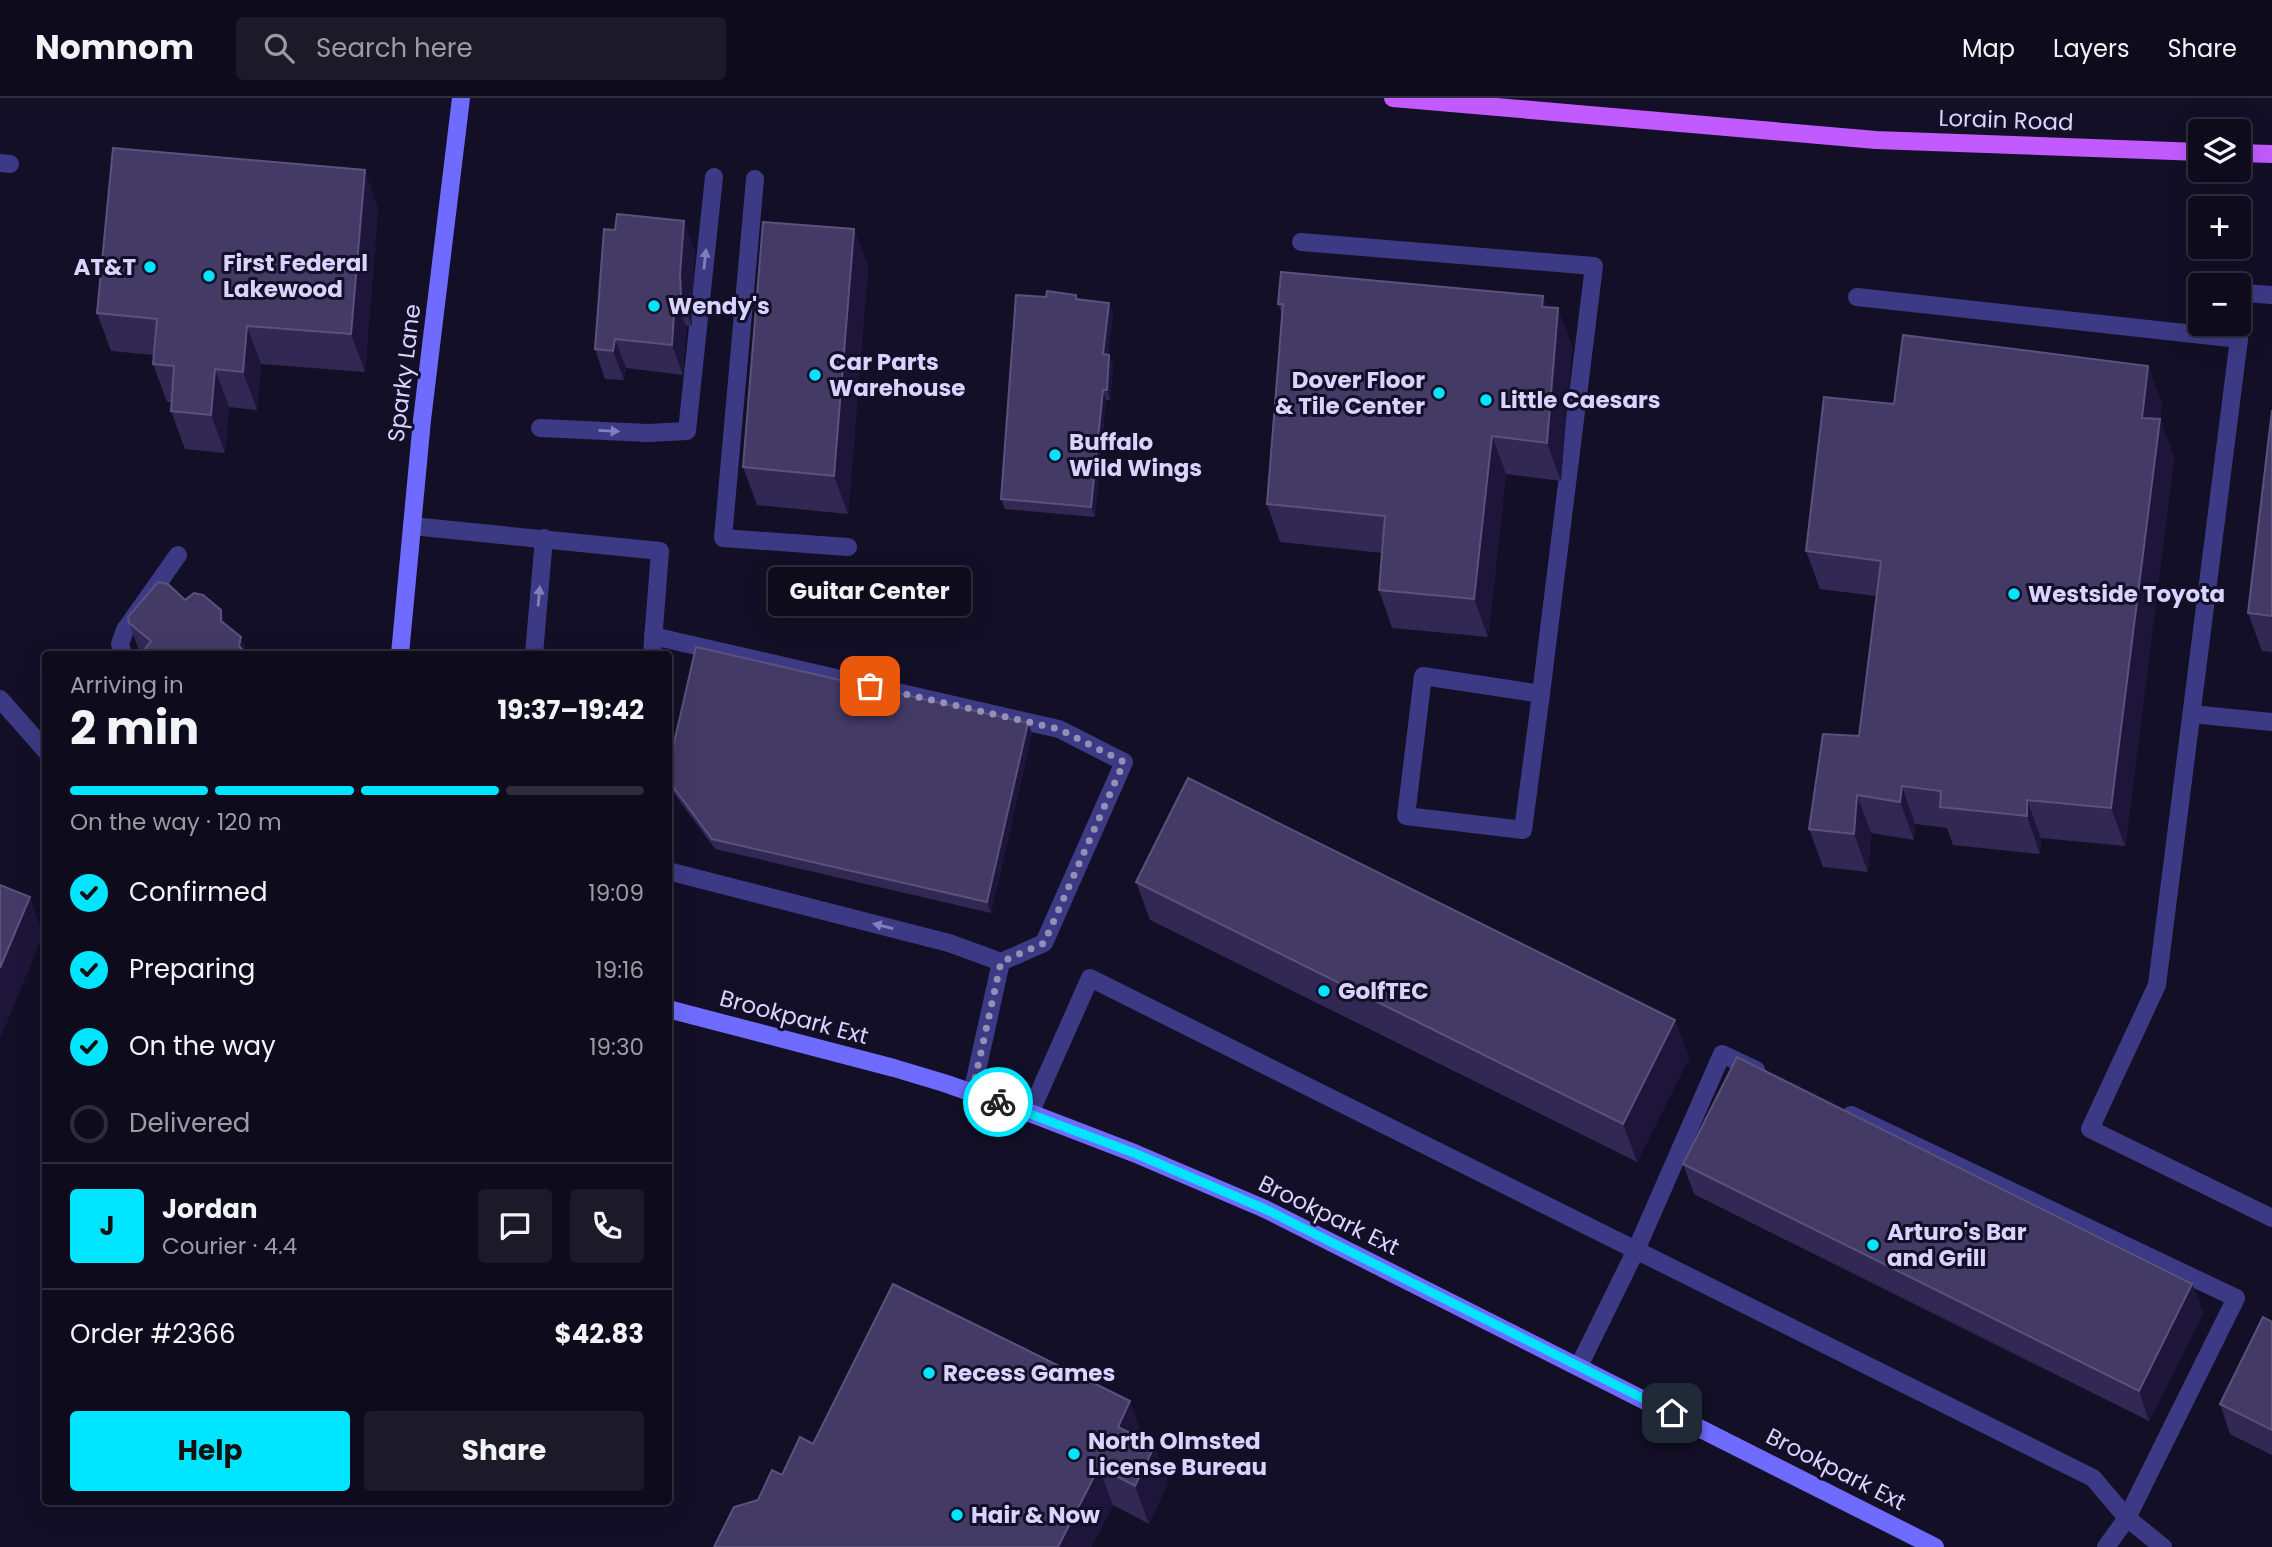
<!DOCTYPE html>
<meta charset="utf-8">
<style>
:root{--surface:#0e0b1c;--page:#1c1929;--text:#f1f3f6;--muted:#9b9ba3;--line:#2e2b3b;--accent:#00e5ff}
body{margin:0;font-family:Poppins,sans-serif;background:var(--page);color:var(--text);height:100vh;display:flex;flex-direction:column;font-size:26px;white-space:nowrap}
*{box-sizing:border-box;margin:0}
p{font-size:23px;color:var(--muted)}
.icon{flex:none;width:38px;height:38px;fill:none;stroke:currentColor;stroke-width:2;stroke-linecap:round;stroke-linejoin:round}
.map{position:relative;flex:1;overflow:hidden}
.sheet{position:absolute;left:42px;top:553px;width:630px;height:854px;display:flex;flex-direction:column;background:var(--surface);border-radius:7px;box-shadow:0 7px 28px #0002,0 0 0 2px var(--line)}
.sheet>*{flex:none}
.buttons{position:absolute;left:2188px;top:21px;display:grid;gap:14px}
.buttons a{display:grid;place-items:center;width:63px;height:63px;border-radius:7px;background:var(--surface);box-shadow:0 7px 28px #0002,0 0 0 2px var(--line);font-size:35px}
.pin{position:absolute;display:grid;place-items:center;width:60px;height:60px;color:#fff;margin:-30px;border-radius:14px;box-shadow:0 4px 10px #0006}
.courier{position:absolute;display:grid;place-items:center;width:70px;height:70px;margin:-35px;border:5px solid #00e5ff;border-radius:50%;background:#fff;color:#222;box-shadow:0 2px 9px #0007}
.bubble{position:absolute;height:49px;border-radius:7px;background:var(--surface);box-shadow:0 7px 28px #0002,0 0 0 2px var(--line);font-size:23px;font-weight:700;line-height:49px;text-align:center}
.overview em{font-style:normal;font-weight:700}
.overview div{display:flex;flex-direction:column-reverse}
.overview{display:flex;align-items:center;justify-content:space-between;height:119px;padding:0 28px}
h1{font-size:46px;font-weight:700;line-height:52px}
.bar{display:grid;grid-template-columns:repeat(4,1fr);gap:10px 7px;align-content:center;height:84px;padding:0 28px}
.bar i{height:9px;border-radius:5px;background:var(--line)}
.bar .current{background:var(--accent)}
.bar p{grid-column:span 4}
.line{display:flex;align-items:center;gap:18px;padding:0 28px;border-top:2px solid var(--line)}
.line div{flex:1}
.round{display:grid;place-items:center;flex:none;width:74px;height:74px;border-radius:7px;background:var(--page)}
ol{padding:0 28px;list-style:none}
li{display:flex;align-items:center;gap:21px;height:77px}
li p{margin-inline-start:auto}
li .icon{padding:7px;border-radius:50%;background:var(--accent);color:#111;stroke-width:4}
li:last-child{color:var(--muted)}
li i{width:38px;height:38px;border:4px solid var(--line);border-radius:50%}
.primary-button{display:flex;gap:14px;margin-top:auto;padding:14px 28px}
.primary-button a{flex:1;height:80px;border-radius:7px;background:var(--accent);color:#111;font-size:28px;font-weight:700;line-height:80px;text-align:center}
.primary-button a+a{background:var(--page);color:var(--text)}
header{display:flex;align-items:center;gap:42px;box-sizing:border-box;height:98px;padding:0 35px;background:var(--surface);border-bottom:2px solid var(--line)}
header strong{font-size:33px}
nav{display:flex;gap:38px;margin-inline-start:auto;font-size:24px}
.search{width:490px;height:63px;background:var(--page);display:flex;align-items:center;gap:18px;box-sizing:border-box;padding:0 24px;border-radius:7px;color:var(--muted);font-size:26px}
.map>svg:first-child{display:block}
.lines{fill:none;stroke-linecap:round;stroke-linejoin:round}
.lane{stroke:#3d3a85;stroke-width:18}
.street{stroke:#3d3a85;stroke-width:18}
.secondary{stroke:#6f6bff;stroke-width:18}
.primary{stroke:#c25bff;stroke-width:18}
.wall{fill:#312854}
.shaded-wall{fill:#1d163a}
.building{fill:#433a66;stroke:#5a527e;stroke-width:2}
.oneway{fill:#837fbc}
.done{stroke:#948fb3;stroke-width:7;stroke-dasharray:0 12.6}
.route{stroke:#00e5ff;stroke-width:9}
.poi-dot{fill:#00e5ff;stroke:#130f26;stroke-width:2.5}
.labels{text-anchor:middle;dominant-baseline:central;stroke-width:6;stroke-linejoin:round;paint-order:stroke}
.street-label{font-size:23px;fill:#d9d4ff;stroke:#130f26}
.poi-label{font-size:23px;font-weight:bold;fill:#d9d4ff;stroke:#130f26;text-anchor:start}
</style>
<header>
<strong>Nomnom</strong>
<div class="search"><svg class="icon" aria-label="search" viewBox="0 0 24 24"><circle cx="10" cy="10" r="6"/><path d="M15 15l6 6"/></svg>Search here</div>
<nav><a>Map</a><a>Layers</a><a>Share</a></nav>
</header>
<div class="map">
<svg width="2272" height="1449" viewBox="0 0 2272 1449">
<rect width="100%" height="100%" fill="#130f26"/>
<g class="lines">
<g class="lane">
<polyline points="0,65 10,66"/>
<polyline points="755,81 723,440 848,449"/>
<polyline points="1301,144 1594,168 1541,596 1423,578 1406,718 1523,732 1541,596"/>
<polyline points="1857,199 2239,241 2157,887 2090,1031 2272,1120"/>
<polyline points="2239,241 2244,195 2272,197"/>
<polyline points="540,330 648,335 687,333 714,79"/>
<polyline points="412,428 660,453 652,556"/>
<polyline points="653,538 1059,631 1124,664 1044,845 1001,864"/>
<polyline points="123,556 120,546 125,532 178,457"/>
<polyline points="534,556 544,440"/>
<polyline points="2192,616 2272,624"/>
<polyline points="668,773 949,845 1001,864 972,995"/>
<polyline points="1030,1015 1090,880 2093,1380 2127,1420 2163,1449"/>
<polyline points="1851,1017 2236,1200 2127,1420 2106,1449"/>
<polyline points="1579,1268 1636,1152 1722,956 1756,972"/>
</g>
<polyline class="street" points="0,601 46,653"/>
<g class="secondary">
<polyline points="400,556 422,322 461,0"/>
<polyline points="668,911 894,970 944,985 1030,1015 1134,1055 1265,1111 1935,1449"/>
</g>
<g class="primary">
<polyline points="1393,0 1876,42 2200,54"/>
<polyline points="2238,55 2272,56"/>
</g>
</g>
<g class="wall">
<polygon points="378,110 365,274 261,266 257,312 229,309 225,355 185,351 171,313 172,304 167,304 153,266 154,257 111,253 97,215"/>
<polygon points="854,131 868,169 848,416 757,407 743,369"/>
<polygon points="695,153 691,205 692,228 686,228 683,277 626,270 624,282 605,281 595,251"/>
<polygon points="1076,197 1078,201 1113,215 1108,256 1113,267 1110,302 1106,302 1095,419 1005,411 1001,401 1046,199"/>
<polygon points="1543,198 1547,209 1572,248 1561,383 1506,376 1488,539 1392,530 1379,492 1382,455 1280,444 1267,406 1282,216 1278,206"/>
<polygon points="2148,268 2162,306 2160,321 2174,359 2125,748 2041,740 2040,756 1953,747 1947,730 1915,726 1914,742 1871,735 1868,774 1823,769 1809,731 1859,638 1876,498 1820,491 1806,453 1894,306"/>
<polygon points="2272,312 2272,554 2262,553 2248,515"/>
<polygon points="185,502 226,527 248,556 142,556 140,555 129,525"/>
<polygon points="1032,635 991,815 715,751 670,690 668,685 668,671"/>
<polygon points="1136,784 1675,922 1689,960 1637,1064 1150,822"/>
<polygon points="1683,1066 2192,1186 2203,1215 2149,1323 1694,1096"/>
<polygon points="2272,1224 2272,1357 2230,1336 2220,1306"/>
<polygon points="1144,1342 1168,1385 1149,1426 1113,1407 1091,1449 714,1449 758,1402 813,1346"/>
</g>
<g class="shaded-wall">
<polygon points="365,72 378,110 365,274 351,236"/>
<polygon points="684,123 695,153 691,205 692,228 681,198 680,176"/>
<polygon points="854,131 868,169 848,416 834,378"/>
<polygon points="1543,198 1556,234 1558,210 1572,248 1561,383 1547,345 1542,209"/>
<polygon points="675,199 686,228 683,277 672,247"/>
<polygon points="1109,205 1113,215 1107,266 1103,256"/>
<polygon points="247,228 261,266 257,312 243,274"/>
<polygon points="615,241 626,270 624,282 613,253"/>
<polygon points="1109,257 1113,267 1110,302 1107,292"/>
<polygon points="2148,268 2162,306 2156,358 2142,320"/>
<polygon points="215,271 229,309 225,355 211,317"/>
<polygon points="1103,292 1106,302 1095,419 1091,409"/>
<polygon points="2160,321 2174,359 2125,748 2111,710"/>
<polygon points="1492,338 1506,376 1488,539 1474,501"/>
<polygon points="221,512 231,542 221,523"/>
<polygon points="241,539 248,556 240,556 239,548"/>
<polygon points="1028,625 1032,635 991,815 987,804"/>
<polygon points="1902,688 1915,726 1914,742 1900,704"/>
<polygon points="1857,697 1871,735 1868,774 1854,736"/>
<polygon points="2027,702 2041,740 2040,756 2027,718"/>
<polygon points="30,799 43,837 0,941 0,870"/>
<polygon points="1675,922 1689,960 1637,1064 1623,1026"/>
<polygon points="2192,1186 2203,1215 2149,1323 2139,1293"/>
<polygon points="1130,1303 1144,1341 1118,1329"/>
<polygon points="1155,1347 1168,1385 1149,1426 1135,1388"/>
<polygon points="1099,1369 1113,1407 1091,1449 1058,1449"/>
</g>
<g class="building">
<polygon points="113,50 365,72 351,236 247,228 243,274 215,271 211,317 171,313 174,268 153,266 157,221 97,215"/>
<polygon points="617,116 684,123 680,176 681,198 675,199 672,247 615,241 613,253 595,251 604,131 615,132"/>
<polygon points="763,124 854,131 834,378 743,369"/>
<polygon points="1281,174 1543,198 1542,209 1558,210 1547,345 1492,338 1474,501 1379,492 1385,418 1267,406 1283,206 1278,206"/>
<polygon points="1047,193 1076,197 1076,201 1109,205 1103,256 1109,257 1107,292 1103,292 1091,409 1001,401 1016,197 1046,199"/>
<polygon points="1903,237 2148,268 2142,320 2160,321 2111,710 2027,702 2027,718 1940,709 1941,693 1902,688 1900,704 1857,697 1854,736 1809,731 1823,636 1859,638 1881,463 1806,453 1824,299 1894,306"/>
<polygon points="2272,312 2272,518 2248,515"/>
<polygon points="158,484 168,486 185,502 194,495 203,497 221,512 221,523 241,539 239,548 242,551 239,556 241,556 145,556 145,551 151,543 129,525 128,519"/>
<polygon points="696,549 1028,625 987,804 712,741 668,682 668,671"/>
<polygon points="1188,680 1675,922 1623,1026 1136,784"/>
<polygon points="0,787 30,799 0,870"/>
<polygon points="1737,959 2192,1186 2139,1293 1683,1066"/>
<polygon points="893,1186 1130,1303 1118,1329 1155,1347 1135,1388 1099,1369 1058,1449 714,1449 734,1409 758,1402 772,1372 782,1377 800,1339 813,1346"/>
<polygon points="2263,1219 2272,1224 2272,1332 2220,1306"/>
</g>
<defs><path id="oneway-solid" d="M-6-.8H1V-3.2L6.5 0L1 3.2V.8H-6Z" transform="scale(1.75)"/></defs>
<g class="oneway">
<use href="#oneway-solid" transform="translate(705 161) rotate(-84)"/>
<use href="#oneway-solid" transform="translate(609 333) rotate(3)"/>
<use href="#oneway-solid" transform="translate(539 498) rotate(-85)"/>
<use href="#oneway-solid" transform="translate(883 828) rotate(-166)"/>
</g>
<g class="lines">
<polyline class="done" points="870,588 1059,631 1124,664 1044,845 1001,864 972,995 998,1004"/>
<polyline class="route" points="998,1004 1134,1055 1265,1111 1672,1315"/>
</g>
<g class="poi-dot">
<circle cx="150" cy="169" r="7"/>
<circle cx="209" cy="178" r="7"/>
<circle cx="654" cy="208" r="7"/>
<circle cx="815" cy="277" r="7"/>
<circle cx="1439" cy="295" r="7"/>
<circle cx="1486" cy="302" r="7"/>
<circle cx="1055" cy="357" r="7"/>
<circle cx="2014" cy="496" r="7"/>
<circle cx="1324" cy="893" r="7"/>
<circle cx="1873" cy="1147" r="7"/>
<circle cx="929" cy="1275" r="7"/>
<circle cx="1074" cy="1356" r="7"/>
<circle cx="957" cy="1417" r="7"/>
</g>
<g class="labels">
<g class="street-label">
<text transform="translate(2006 22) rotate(2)">Lorain Road</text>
<text transform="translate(404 275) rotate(-83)">Sparky Lane</text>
<text transform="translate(794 919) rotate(15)">Brookpark Ext</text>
<text transform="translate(1329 1117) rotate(26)">Brookpark Ext</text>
<text transform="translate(1836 1371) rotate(27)">Brookpark Ext</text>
</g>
<g class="poi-label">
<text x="223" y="165">First Federal<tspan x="223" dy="26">Lakewood</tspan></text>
<text x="136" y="169" text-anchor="end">AT&amp;T</text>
<text x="668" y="208">Wendy's</text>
<text x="829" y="264">Car Parts<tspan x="829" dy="26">Warehouse</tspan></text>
<text x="1425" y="282" text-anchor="end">Dover Floor<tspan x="1425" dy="26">&amp; Tile Center</tspan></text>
<text x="1500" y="302">Little Caesars</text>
<text x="1069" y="344">Buffalo<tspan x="1069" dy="26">Wild Wings</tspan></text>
<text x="2028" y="496">Westside Toyota</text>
<text x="1338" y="893">GolfTEC</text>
<text x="1887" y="1134">Arturo's Bar<tspan x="1887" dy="26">and Grill</tspan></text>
<text x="943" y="1275">Recess Games</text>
<text x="1088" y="1343">North Olmsted<tspan x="1088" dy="26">License Bureau</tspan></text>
<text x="971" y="1417">Hair &amp; Now</text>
</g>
</g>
</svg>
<div class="buttons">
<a><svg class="icon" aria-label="layers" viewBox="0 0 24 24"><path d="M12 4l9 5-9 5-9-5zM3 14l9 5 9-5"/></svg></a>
<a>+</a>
<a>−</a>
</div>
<div class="pin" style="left:870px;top:588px;background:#ea580c"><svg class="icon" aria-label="bag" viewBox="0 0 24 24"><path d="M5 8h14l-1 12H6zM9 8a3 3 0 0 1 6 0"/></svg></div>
<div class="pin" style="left:1672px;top:1315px;background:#1f2937"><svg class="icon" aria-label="home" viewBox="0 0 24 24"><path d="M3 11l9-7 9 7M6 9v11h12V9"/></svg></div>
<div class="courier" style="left:998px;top:1004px"><svg class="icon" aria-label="bike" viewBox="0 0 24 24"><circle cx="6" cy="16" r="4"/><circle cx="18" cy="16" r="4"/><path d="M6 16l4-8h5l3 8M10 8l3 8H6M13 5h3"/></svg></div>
<div class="bubble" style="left:768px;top:469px;width:203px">Guitar Center</div>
<section class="sheet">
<div class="overview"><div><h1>2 min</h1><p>Arriving in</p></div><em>19:37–19:42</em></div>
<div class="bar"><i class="current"></i><i class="current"></i><i class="current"></i><i></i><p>On the way · 120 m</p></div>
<ol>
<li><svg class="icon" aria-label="check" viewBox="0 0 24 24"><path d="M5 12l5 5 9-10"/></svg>Confirmed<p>19:09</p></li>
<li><svg class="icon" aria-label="check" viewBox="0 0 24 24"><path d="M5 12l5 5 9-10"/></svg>Preparing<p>19:16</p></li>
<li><svg class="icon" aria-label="check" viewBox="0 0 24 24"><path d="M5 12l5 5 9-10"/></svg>On the way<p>19:30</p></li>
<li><i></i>Delivered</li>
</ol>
<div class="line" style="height:126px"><b class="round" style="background:var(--accent);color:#111">J</b><div><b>Jordan</b><p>Courier · 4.4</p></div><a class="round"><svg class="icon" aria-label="chat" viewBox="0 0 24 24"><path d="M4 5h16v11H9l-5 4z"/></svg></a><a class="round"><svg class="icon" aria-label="phone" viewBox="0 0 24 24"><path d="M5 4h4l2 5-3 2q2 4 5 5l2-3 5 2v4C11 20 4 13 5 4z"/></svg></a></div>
<div class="line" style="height:91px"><div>Order #2366</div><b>$42.83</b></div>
<div class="primary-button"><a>Help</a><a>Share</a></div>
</section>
</div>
